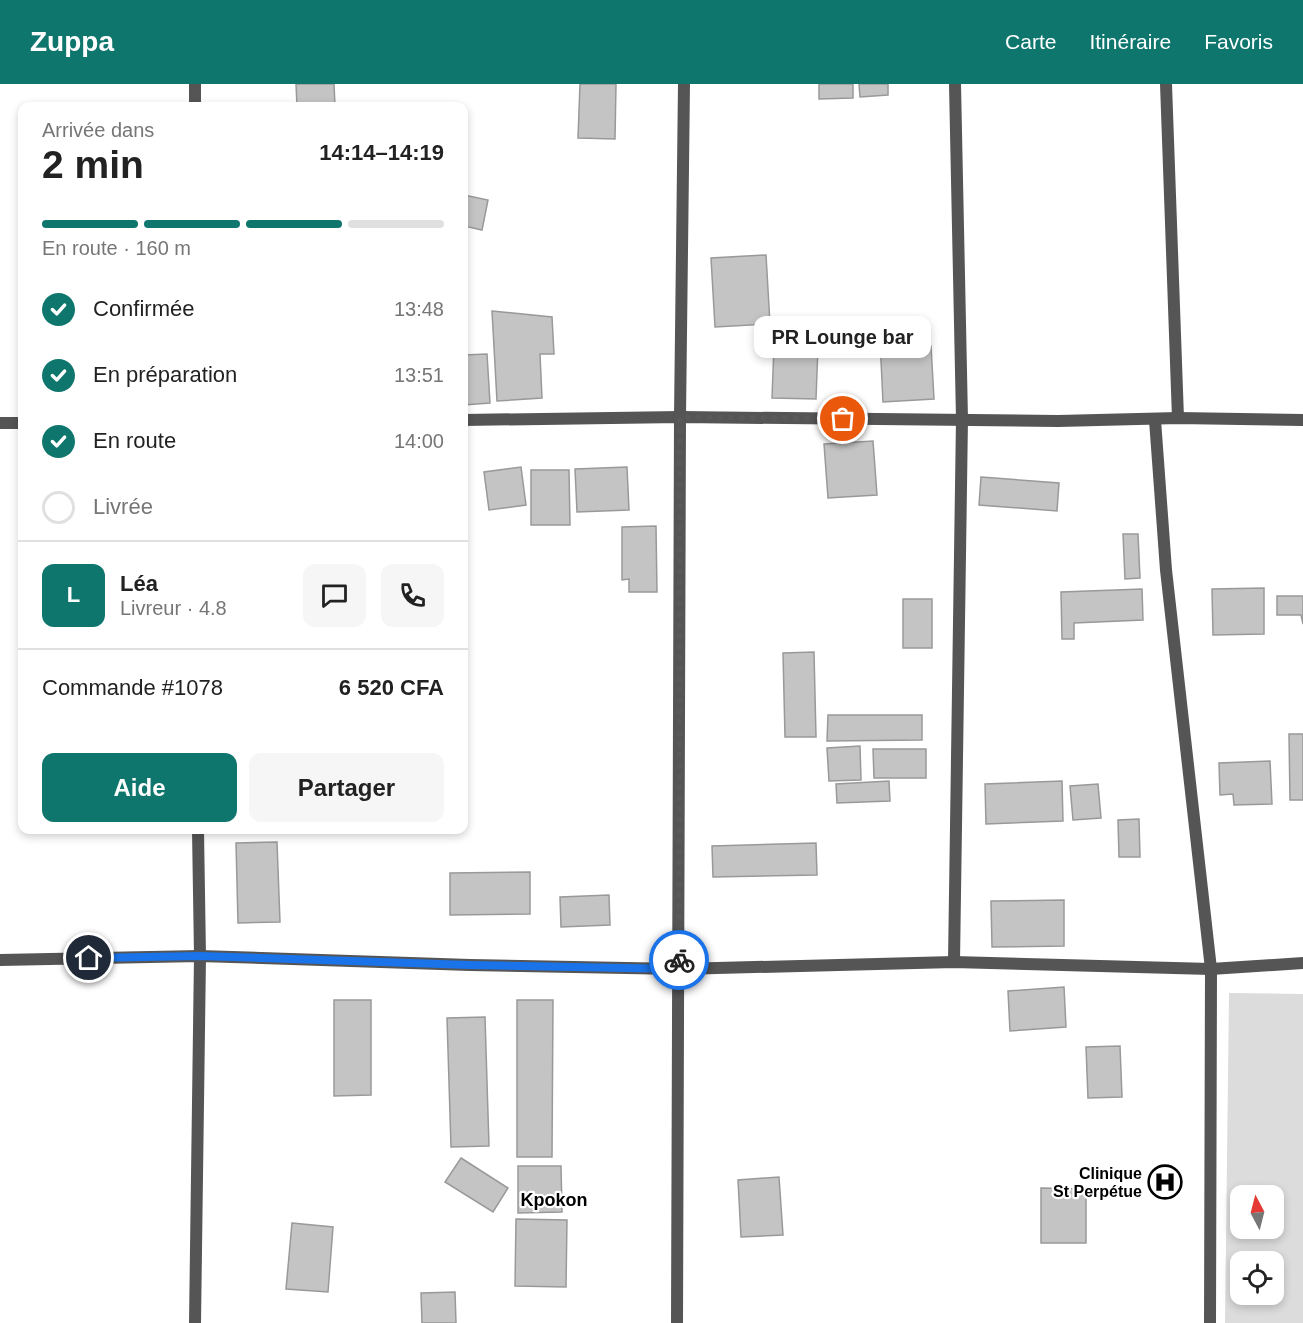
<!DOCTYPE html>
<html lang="fr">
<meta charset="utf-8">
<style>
:root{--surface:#fff;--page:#f6f6f6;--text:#222;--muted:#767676;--line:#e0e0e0;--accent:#0f766e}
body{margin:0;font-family:Helvetica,sans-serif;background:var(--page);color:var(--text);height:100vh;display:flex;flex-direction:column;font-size:22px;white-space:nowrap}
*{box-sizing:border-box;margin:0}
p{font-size:20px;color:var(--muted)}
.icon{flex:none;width:33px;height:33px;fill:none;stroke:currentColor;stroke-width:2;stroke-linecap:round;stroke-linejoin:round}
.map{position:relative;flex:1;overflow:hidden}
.side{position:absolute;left:18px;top:18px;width:450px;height:732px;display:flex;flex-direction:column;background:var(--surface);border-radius:12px;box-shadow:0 3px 9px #0003}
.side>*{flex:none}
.needle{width:39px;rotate:353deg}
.fabs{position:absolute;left:1230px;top:1101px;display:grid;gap:12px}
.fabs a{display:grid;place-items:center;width:54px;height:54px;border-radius:12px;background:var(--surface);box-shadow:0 3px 9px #0003;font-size:30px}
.pin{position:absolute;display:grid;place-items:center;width:51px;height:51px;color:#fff;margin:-26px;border:3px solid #fff;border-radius:50%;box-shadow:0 2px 6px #0007}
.courier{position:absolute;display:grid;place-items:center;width:60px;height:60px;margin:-30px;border:4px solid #1a73e8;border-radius:50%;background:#fff;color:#222;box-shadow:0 2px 8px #0007}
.bubble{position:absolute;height:42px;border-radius:12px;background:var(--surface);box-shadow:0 3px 9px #0003;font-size:20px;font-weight:800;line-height:42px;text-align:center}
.headline em{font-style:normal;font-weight:800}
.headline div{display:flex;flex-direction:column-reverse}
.headline{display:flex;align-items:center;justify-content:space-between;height:102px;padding:0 24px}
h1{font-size:39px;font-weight:800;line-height:45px}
.bar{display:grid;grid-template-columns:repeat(4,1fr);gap:9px 6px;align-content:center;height:72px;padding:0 24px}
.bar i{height:8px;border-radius:4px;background:var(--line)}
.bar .selected{background:var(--accent)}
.bar p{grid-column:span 4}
.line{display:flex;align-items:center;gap:15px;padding:0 24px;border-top:2px solid var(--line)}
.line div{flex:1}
.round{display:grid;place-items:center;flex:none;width:63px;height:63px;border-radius:12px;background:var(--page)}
ol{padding:0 24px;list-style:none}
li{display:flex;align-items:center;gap:18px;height:66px}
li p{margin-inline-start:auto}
li .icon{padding:6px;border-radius:50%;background:var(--accent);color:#fff;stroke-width:4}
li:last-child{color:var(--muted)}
li i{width:33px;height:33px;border:3px solid var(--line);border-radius:50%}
.primary-button{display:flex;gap:12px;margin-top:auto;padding:12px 24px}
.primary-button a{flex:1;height:69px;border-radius:12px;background:var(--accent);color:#fff;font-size:24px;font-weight:800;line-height:69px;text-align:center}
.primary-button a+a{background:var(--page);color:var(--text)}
header{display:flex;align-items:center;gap:36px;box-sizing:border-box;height:84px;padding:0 30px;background:var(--accent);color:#fff}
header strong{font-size:28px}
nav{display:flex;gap:33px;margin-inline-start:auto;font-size:21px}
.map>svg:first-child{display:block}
.green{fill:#dcdcdc;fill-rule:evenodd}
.building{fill:#c4c4c4;stroke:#999;stroke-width:1.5}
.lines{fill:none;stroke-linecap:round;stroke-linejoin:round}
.minor{stroke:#555;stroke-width:12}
.done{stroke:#595959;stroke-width:6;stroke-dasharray:0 10.8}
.route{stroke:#1a73e8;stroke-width:8}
.labels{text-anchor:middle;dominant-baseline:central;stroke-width:4.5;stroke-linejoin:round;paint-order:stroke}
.poi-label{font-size:16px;font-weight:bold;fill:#000;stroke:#fff;text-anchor:end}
.neighbourhood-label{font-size:18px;font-weight:bold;fill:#000;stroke:#fff}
</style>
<header>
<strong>Zuppa</strong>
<nav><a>Carte</a><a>Itinéraire</a><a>Favoris</a></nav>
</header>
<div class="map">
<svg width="1303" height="1239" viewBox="0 0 1303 1239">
<rect width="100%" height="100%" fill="#fff"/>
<path class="green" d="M1229,909L1303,910V1239H1225ZM1240,1112H1274V1144H1240ZM1240,1178H1274V1210H1240Z"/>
<g class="building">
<polygon points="296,0 334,0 335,22 297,22"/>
<polygon points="580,0 616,0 615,55 578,54"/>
<polygon points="819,0 853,0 853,14 819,15"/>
<polygon points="859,0 888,0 888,11 860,13"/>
<polygon points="464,111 488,116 482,146 464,142"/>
<polygon points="766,171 770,240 715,243 711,174"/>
<polygon points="492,227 552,233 554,270 540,270 542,314 497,317"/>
<polygon points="909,254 910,263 931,262 934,315 883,318 880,256"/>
<polygon points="774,261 818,263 816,315 772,314"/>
<polygon points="487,270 490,319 464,321 464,271"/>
<polygon points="873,357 877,411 828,414 824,360"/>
<polygon points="521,383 526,421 489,426 484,388"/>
<polygon points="627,383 629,426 577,428 575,385"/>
<polygon points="531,386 569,386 570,441 531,441"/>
<polygon points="981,393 1059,399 1057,427 979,421"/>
<polygon points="656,442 657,508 629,508 629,495 622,496 622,443"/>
<polygon points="1123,450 1138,450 1140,494 1125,495"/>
<polygon points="1264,504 1264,550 1213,551 1212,505"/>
<polygon points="1142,505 1143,536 1074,539 1074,555 1062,555 1061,508"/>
<polygon points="1277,512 1303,512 1303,540 1301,531 1277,531"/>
<rect x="903" y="515" width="29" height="49"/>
<polygon points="814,568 816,653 785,653 783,569"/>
<polygon points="828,631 922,631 922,656 827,657"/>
<polygon points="1289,650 1303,650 1303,716 1290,716"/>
<polygon points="860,662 861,696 829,697 827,664"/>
<polygon points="873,665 926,665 926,694 874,694"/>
<polygon points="1270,677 1272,720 1234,721 1233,710 1220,711 1219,679"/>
<polygon points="889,697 890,717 837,719 836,700"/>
<polygon points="1062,697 1063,737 986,740 985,700"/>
<polygon points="1098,700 1101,734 1073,736 1070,702"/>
<polygon points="1139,735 1140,773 1119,773 1118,736"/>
<polygon points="277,758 280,838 238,839 236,759"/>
<polygon points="816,759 817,791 713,793 712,762"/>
<polygon points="530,788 530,830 450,831 450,789"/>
<polygon points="609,811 610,841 561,843 560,813"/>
<polygon points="1064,816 1064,862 992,863 991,817"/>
<polygon points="1064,903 1066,943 1010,947 1008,907"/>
<polygon points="334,916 371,916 371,1011 334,1012"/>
<polygon points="517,916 553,916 552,1073 517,1073"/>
<polygon points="485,933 489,1062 451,1063 447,934"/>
<polygon points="1120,962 1122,1013 1088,1014 1086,963"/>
<polygon points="461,1074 508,1104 493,1128 445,1098"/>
<polygon points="518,1082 561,1082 562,1128 518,1129"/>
<polygon points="779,1093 783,1151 741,1153 738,1096"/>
<polygon points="1041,1104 1086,1105 1086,1159 1041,1159"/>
<polygon points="516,1135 567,1136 566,1203 515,1202"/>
<polygon points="292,1139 333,1143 328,1208 286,1205"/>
<polygon points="455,1208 456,1239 422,1239 421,1209"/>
</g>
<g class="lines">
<g class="minor">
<polyline points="1166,0 1178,334"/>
<polyline points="195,22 195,0"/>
<polyline points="464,336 680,333 1058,337 1178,334 1303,336"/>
<polyline points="1155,336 1166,486 1211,885 1210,1239"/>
<polyline points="0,339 22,339"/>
<polyline points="0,876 200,872 470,881 679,885 954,878 1211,885 1303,879"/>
<polyline points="954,878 962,335 955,0"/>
<polyline points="195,1239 200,872 198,746"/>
<polyline points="677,1239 680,333 684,0"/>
</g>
</g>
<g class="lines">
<polyline class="done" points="679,876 680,333 843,335"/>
<polyline class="route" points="89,874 200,872 470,881 679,885 679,876"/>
</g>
<defs>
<g id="hospital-ring" transform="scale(1.725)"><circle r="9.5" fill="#fff" stroke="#000" stroke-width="1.5"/><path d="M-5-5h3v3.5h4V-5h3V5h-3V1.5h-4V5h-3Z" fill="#000"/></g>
</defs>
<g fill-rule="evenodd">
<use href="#hospital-ring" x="1165" y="1098"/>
</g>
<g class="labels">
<g class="poi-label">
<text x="1142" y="1089">Clinique<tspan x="1142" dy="18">St Perpétue</tspan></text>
</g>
<g class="neighbourhood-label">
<text x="554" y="1116">Kpokon</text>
</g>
</g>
</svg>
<div class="fabs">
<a><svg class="needle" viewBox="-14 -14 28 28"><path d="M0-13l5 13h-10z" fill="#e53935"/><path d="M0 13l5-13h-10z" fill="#767676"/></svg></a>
<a><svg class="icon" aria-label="locate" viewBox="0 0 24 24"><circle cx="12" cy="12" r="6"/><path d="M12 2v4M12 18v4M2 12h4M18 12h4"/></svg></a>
</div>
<div class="pin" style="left:843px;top:335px;background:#ea580c"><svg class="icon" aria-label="bag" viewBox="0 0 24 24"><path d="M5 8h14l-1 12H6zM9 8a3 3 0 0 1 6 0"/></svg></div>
<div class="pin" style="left:89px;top:874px;background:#1f2937"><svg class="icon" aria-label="home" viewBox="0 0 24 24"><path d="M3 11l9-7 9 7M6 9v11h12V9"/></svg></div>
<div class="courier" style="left:679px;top:876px"><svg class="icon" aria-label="bike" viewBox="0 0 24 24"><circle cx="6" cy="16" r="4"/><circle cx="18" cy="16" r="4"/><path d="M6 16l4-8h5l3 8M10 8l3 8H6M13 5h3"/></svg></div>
<div class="bubble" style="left:754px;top:232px;width:177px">PR Lounge bar</div>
<section class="side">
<div class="headline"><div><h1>2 min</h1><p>Arrivée dans</p></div><em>14:14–14:19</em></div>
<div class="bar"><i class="selected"></i><i class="selected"></i><i class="selected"></i><i></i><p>En route · 160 m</p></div>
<ol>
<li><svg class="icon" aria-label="check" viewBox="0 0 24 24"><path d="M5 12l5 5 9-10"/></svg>Confirmée<p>13:48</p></li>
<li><svg class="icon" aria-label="check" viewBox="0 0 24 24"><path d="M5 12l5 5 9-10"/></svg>En préparation<p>13:51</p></li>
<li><svg class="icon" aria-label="check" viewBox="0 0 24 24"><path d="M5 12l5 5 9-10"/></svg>En route<p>14:00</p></li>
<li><i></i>Livrée</li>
</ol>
<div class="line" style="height:108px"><b class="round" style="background:var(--accent);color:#fff">L</b><div><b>Léa</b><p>Livreur · 4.8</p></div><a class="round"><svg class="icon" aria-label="chat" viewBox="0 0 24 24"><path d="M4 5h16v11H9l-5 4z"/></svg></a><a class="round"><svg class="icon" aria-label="phone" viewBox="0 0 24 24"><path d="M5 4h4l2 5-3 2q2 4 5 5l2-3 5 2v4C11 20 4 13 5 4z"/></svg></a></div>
<div class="line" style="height:78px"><div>Commande #1078</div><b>6 520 CFA</b></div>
<div class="primary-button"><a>Aide</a><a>Partager</a></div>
</section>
</div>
